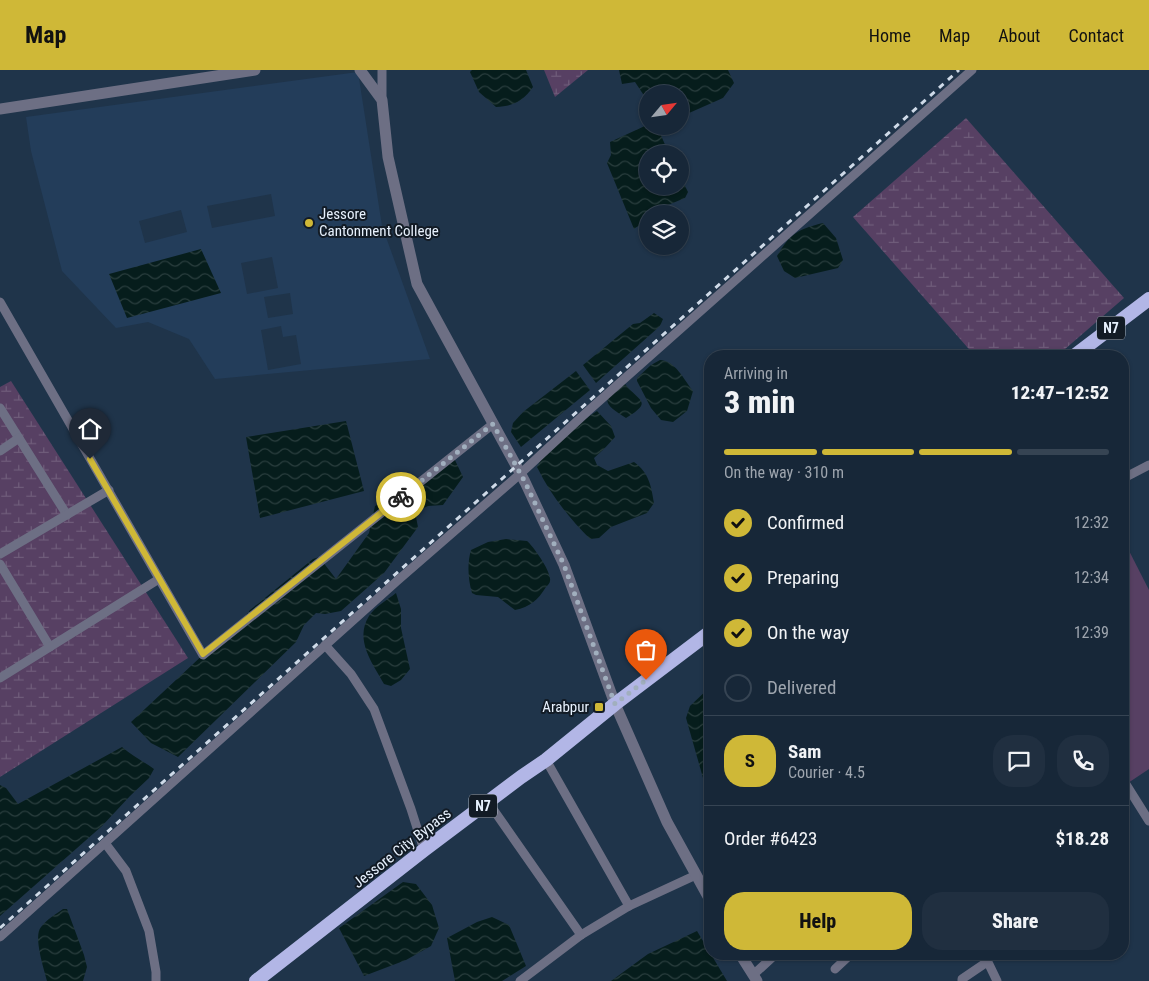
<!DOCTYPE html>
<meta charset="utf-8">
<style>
:root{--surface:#172738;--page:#202f40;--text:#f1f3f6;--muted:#9ea5ae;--line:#364453;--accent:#cfb837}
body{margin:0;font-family:"Roboto Condensed",sans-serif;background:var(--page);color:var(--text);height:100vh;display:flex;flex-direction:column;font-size:19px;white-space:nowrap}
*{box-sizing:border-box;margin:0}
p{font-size:16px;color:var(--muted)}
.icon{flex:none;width:28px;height:28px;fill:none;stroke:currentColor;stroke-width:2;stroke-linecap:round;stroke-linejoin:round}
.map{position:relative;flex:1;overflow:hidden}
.side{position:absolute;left:704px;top:280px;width:425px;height:610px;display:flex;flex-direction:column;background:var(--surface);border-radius:20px;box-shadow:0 1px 4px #0004,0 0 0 1px var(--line)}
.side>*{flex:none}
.needle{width:32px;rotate:61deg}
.buttons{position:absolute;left:639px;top:15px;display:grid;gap:10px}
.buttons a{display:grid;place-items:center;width:50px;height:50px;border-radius:50%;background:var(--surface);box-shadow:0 1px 4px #0004,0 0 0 1px var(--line);font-size:25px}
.pin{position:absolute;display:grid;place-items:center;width:42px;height:42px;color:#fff;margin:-51px -21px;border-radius:50% 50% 50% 0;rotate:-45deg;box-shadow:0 0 5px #0007}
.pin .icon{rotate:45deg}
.courier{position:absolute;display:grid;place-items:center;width:50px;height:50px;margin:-25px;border:4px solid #cfb837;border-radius:50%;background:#fff;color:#222;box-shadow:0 1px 6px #0007}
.headline em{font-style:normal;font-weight:800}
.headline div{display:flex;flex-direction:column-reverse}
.headline{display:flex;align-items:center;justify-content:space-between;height:85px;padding:0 20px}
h1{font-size:32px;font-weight:800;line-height:38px}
.bar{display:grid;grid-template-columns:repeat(4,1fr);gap:8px 5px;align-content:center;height:60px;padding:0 20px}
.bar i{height:6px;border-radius:4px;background:var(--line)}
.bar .current{background:var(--accent)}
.bar p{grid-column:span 4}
.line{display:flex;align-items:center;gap:12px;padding:0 20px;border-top:1px solid var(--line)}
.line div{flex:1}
.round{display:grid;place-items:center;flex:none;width:52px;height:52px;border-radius:20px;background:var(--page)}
ol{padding:0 20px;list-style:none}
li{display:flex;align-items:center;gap:15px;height:55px}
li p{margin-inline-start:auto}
li .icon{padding:5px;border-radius:50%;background:var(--accent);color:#111;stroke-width:4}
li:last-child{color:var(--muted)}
li i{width:28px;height:28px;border:2px solid var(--line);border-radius:50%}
.action{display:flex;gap:10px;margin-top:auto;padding:10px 20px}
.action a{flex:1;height:58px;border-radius:20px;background:var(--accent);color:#111;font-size:20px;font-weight:800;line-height:58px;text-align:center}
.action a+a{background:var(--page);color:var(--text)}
header{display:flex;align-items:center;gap:30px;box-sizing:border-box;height:70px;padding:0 25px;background:var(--accent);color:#111}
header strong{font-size:24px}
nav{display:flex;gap:28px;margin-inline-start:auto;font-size:18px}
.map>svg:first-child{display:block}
.built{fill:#233d5a;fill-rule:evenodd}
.wetland{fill:url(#wetland-marsh)}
.pitch{fill:#574063}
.water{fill:url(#water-waves)}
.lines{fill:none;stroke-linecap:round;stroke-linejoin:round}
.minor{stroke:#6d6f84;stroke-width:9}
.tertiary{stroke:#6d6f84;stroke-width:11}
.trunk{stroke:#b2b6e6;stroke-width:14}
.rail{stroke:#cfdae8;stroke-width:3;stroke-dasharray:6 6;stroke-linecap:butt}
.done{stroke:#a1afbe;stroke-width:5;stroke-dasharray:0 9}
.route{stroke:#cfb837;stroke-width:6}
.poi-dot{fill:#cfb837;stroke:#121b25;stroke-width:2}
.labels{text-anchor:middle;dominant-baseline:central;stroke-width:4;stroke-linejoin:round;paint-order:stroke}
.shield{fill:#121b25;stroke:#a7b1bc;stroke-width:1}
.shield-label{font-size:14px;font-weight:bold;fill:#e7f1fd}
.poi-label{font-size:15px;fill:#e7f1fd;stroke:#121b25;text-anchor:start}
.street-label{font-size:15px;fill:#e7f1fd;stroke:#121b25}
</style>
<header>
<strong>Map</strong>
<nav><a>Home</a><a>Map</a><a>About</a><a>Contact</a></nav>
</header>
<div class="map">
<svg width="1149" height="911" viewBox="0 0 1149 911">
<defs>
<pattern id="wetland-marsh" width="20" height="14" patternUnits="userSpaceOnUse" patternTransform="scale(1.25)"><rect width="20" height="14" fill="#574063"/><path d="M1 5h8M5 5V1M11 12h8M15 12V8" fill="none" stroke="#6f5c7a"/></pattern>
<pattern id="water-waves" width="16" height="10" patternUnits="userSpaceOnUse" patternTransform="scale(1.25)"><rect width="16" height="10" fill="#061d1c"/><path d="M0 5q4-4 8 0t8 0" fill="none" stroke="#2a3e3e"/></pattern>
</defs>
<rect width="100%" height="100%" fill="#1f344a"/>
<path class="built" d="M358,2L382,156L430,289L215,309L189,269L148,252L116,258L62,201L31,81L26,47ZM271,124L275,146L212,158L207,136ZM181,140L187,162L145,173L139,151ZM272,187L278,218L247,224L241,193ZM290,223L293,244L268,248L264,227ZM281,256L283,267L296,265L301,294L268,300L261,260Z"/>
<g class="wetland">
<polygon points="544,0 588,0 555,27"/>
<polygon points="966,48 1124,228 1057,286 975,286 853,147"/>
<polygon points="11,311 188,588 0,707 0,317"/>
</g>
<polygon class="pitch" points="1122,467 1149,520 1149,699 1128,713 1122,703"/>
<g class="water">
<path d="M472,0H526L533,17C523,31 514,36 496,37L479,22L470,2Z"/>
<polygon points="619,0 728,0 734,13 723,28 680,47 680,24 648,24 647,30 635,12 622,14"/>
<polygon points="647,55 657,56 669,84 648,84 648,116 680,116 680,106 688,122 685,128 668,135 658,144 648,144 647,150 634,159 607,93 611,85 610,72"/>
<path d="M823,153L836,168L843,190L838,198L795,208L784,201L777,186C790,163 799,159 823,153Z"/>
<polygon points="201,179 221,223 127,248 109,204"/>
<polygon points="654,243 663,249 660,256 596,313 583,295 633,254 640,253"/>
<path d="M660,290C675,290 684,310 693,321L687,341L673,352L661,350L651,338L637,311V308L651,295Z"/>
<polygon points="576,301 590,320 521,377 511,362 513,353 523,342"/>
<path d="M625,314C639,332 654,331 626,348C602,333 601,329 625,314Z"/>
<path d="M597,341L611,356L615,367L604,379L594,388L597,395L608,401L634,392C649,403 651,415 654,433L647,443L611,457L599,468L590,469C569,448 550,424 537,397L541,390L582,351Z"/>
<polygon points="346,351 364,421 260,448 246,367"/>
<polygon points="454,388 463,407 443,435 428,436 415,442 418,457 384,503 341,541 325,544 316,543 304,555 296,572 178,687 151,673 131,652 223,566 235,558 250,540 313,489 319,487 336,509 369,463 375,436 400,423"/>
<path d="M506,469L527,471C533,476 552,502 550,511C550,513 548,515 546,517C538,530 530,537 515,540L498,527L476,525L472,523C468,510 467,493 471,480L488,472Z"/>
<path d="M396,523L401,539V558L410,599L401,610L391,616L384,614C373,594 354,570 369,546C375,537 387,530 396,523Z"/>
<polygon points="710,617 710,721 707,722 686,648 690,636"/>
<path d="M122,677C132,686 143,691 154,699L149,708L130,726L102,756L0,846V715L6,718L18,734Z"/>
<polygon points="403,812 416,814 432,835 439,858 431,876 406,890 364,906 339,858"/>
<path d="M63,839H67L84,885L87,897L83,911H47C44,899 33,866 41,857C46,850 56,844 63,839Z"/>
<polygon points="492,847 509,855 526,896 502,911 455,911 447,868 477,852"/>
<polygon points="697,861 727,911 611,911 648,884"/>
</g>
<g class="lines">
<g class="minor">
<polyline points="382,30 382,0"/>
<polyline points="0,232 203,585 493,354"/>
<polyline points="0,338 67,445"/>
<polyline points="0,381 19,368"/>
<polyline points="1122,409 1149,395"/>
<polyline points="0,484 109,420"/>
<polyline points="0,494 50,577"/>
<polyline points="325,575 351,604 374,639 411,739 424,780"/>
<polyline points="0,608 159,509"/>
<polyline points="546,690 629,836"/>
<polyline points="1122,708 1149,751"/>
<polyline points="488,732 581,865"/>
<polyline points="105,773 126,801 149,861 156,902 156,911"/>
<polyline points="0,867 397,511 520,404 588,341 972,0"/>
<polyline points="984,884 997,911"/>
<polyline points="835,899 851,884"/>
<polyline points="753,905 776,884"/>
<polyline points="520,911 581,865 629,836 696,805"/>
<polyline points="962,911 962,909 987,892"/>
</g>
<g class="tertiary">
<polyline points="360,0 382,30 388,87 417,214 525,412 564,495 615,634 667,752 710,830"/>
<polyline points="0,39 255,0"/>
<polyline points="740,884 757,911"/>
</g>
<g class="trunk">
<polyline points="1074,286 1149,229"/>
<polyline points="256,911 424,780 521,707 546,690 615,634 710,562"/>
</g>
<polyline class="rail" points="0,858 959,0"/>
</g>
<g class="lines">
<polyline class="done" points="401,427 493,354 525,412 564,495 615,634 646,610"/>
<polyline class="route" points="90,389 203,584 401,427"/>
</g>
<g class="poi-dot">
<circle cx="309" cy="153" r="5"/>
<rect x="594" y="632" width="10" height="10" rx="2.5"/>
</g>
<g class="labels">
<g class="shield">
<rect x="1097" y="246.5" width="28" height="23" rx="4"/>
<rect x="469" y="724.5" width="28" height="23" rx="4"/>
</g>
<g class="shield-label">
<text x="1111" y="258">N7</text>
<text x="483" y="736">N7</text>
</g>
<g class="poi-label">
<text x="319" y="144">Jessore<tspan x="319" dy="17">Cantonment College</tspan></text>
<text x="589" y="637" text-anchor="end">Arabpur</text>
</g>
<g class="street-label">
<text transform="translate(402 778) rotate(-38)">Jessore City Bypass</text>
</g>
</g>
</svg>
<div class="buttons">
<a><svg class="needle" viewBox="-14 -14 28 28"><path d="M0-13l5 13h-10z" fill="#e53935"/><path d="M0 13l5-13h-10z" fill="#9ea5ae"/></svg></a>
<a><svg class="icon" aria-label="locate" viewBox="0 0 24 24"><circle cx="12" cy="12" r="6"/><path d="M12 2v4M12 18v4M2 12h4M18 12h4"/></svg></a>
<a><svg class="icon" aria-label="layers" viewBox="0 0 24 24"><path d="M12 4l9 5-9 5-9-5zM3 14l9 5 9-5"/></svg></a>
</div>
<div class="pin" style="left:646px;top:610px;background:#ea580c"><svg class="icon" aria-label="bag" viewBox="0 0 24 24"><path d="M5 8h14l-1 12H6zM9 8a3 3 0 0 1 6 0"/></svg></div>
<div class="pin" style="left:90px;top:389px;background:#1f2937"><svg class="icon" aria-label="home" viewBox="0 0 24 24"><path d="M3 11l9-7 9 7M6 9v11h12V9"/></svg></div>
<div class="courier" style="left:401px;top:427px"><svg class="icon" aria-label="bike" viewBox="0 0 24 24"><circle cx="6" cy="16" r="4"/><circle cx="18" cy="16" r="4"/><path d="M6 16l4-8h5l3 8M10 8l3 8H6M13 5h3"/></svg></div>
<section class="side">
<div class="headline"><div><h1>3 min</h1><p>Arriving in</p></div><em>12:47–12:52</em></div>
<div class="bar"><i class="current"></i><i class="current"></i><i class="current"></i><i></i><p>On the way · 310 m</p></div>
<ol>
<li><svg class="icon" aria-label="check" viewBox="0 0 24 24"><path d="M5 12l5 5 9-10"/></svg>Confirmed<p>12:32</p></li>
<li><svg class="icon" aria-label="check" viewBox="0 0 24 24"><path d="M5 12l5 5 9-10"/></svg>Preparing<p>12:34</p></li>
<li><svg class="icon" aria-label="check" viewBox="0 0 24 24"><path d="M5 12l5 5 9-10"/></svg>On the way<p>12:39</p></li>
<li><i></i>Delivered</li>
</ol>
<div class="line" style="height:90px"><b class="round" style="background:var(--accent);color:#111">S</b><div><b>Sam</b><p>Courier · 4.5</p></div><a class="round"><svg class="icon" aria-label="chat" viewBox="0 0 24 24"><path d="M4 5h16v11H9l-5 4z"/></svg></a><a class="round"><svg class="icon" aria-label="phone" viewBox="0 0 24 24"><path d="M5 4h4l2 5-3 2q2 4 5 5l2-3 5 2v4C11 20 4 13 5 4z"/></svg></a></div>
<div class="line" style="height:65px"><div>Order #6423</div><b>$18.28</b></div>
<div class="action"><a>Help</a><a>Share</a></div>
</section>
</div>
